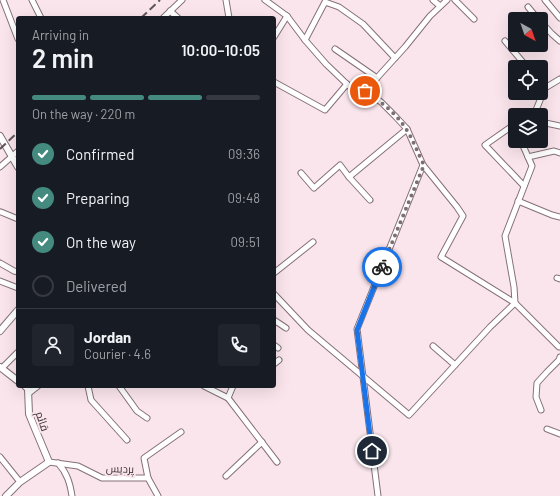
<!DOCTYPE html>
<meta charset="utf-8">
<style>
:root{--surface:#171b24;--page:#20242c;--text:#f1f3f6;--muted:#9ea1a6;--line:#363941;--accent:#458a7f}
body{margin:0;font-family:Barlow,Cairo,sans-serif;background:var(--page);color:var(--text);height:100vh;display:flex;flex-direction:column;font-size:15px;white-space:nowrap}
*{box-sizing:border-box;margin:0}
p{font-size:13px;color:var(--muted)}
.icon{flex:none;width:22px;height:22px;fill:none;stroke:currentColor;stroke-width:2;stroke-linecap:round;stroke-linejoin:round}
.map{position:relative;flex:1;overflow:hidden}
.side{position:absolute;left:16px;top:16px;width:260px;height:372px;display:flex;flex-direction:column;background:var(--surface);border-radius:4px;box-shadow:0 4px 16px #0002}
.side>*{flex:none}
.needle{width:26px;rotate:140deg}
.fabs{position:absolute;left:508px;top:12px;display:grid;gap:8px}
.fabs a{display:grid;place-items:center;width:40px;height:40px;border-radius:4px;background:var(--surface);box-shadow:0 4px 16px #0002;font-size:20px}
.pin{position:absolute;display:grid;place-items:center;width:34px;height:34px;color:#fff;margin:-17px;border:2px solid #fff;border-radius:50%;box-shadow:0 1px 4px #0007}
.courier{position:absolute;display:grid;place-items:center;width:40px;height:40px;margin:-20px;border:3px solid #1a73e8;border-radius:50%;background:#fff;color:#222;box-shadow:0 1px 5px #0007}
.head em{font-style:normal;font-weight:600}
.head div{display:flex;flex-direction:column-reverse}
.head{display:flex;align-items:center;justify-content:space-between;height:68px;padding:0 16px}
h1{font-size:26px;font-weight:600;line-height:30px}
.bar{display:grid;grid-template-columns:repeat(4,1fr);gap:6px 4px;align-content:center;height:48px;padding:0 16px}
.bar i{height:5px;border-radius:3px;background:var(--line)}
.bar .active{background:var(--accent)}
.bar p{grid-column:span 4}
.line{display:flex;align-items:center;gap:10px;padding:0 16px;border-top:1px solid var(--line)}
.line div{flex:1}
.round{display:grid;place-items:center;flex:none;width:42px;height:42px;border-radius:4px;background:var(--page)}
ol{padding:0 16px;list-style:none}
li{display:flex;align-items:center;gap:12px;height:44px}
li p{margin-inline-start:auto}
li .icon{padding:4px;border-radius:50%;background:var(--accent);color:#fff;stroke-width:4}
li:last-child{color:var(--muted)}
li i{width:22px;height:22px;border:2px solid var(--line);border-radius:50%}
.map>svg:first-child{display:block}
.lines{fill:none;stroke-linecap:round;stroke-linejoin:round}
.minor-casing{stroke:#857178;stroke-width:7}
.tertiary-casing{stroke:#857178;stroke-width:8}
.minor{stroke:#fff;stroke-width:5}
.tertiary{stroke:#fff;stroke-width:6}
.rail{stroke:#605559;stroke-width:2;stroke-dasharray:8 4;stroke-linecap:butt}
.done{stroke:#7d6f74;stroke-width:4;stroke-dasharray:0 7.2}
.route{stroke:#1a73e8;stroke-width:5}
.labels{text-anchor:middle;dominant-baseline:central;stroke-width:4;stroke-linejoin:round;paint-order:stroke}
.street-label{font-size:11px;fill:#393033;stroke:#fbe5ed}
</style>
<div class="map">
<svg width="560" height="496" viewBox="0 0 560 496">
<rect width="100%" height="100%" fill="#fbe5ed"/>
<g class="lines">
<g class="minor-casing">
<g id="minor">
<polyline points="3,0 18,39"/>
<polyline points="32,0 41,18"/>
<polyline points="226,0 229,18"/>
<polyline points="265,0 287,16 305,40 326,64 351,88 365,91 405,47 430,16 447,0"/>
<polyline points="433,0 440,6"/>
<polyline points="455,0 474,19"/>
<polyline points="545,0 560,18"/>
<polyline points="528,7 538,19"/>
<polyline points="170,11 178,18"/>
<polyline points="163,18 182,0"/>
<polyline points="541,22 552,34 560,41"/>
<polyline points="274,37 287,16"/>
<polyline points="305,40 325,2 339,7 363,24 395,58"/>
<polyline points="505,41 527,67"/>
<polyline points="335,49 377,78"/>
<polyline points="274,82 325,110 347,84"/>
<polyline points="541,83 545,88 560,79"/>
<polyline points="365,91 381,102 396,117 407,129 423,165 457,207 463,216 441,257 515,303 559,347 560,347"/>
<polyline points="534,115 545,88"/>
<polyline points="541,122 560,126"/>
<polyline points="515,124 485,145 524,186"/>
<polyline points="528,157 554,151 560,153"/>
<polyline points="0,167 18,151"/>
<polyline points="301,173 314,188 340,165 349,177 407,129"/>
<polyline points="349,177 370,200"/>
<polyline points="518,201 552,215 560,217"/>
<polyline points="1,212 18,219"/>
<polyline points="0,263 14,271 18,272"/>
<polyline points="274,273 313,242"/>
<polyline points="557,278 560,279"/>
<polyline points="0,281 18,288"/>
<polyline points="274,294 308,330 409,415 490,327 515,303 514,287 505,236 532,166 521,141"/>
<polyline points="274,320 286,328"/>
<polyline points="274,345 278,348"/>
<polyline points="433,346 455,365"/>
<polyline points="274,364 279,360"/>
<polyline points="2,368 18,352"/>
<polyline points="88,386 91,400 127,440"/>
<polyline points="119,386 137,411 147,418"/>
<polyline points="204,386 228,398 233,386"/>
<polyline points="29,393 38,386"/>
<polyline points="228,398 277,462"/>
<polyline points="541,410 536,397 537,383 547,372 559,360 560,357"/>
<polyline points="547,429 560,434"/>
<polyline points="0,457 20,482"/>
<polyline points="49,462 78,466 102,478 148,478 158,496"/>
<path d="M58,463C67,473 70,483 72,496"/>
<polyline points="226,476 262,442"/>
<polyline points="148,478 144,458 181,432"/>
<polyline points="378,496 357,329 423,165"/>
</g>
</g>
<g class="tertiary-casing">
<g id="tertiary">
<polyline points="0,136 18,167"/>
<polyline points="0,331 18,310"/>
<polyline points="0,367 18,381"/>
<polyline points="6,496 20,482 49,462 36,431 29,414 28,389 25,386"/>
</g>
</g>
<use href="#minor" class="minor"/>
<use href="#tertiary" class="tertiary"/>
<g class="rail">
<polyline points="141,18 160,0"/>
<polyline points="0,149 18,132"/>
</g>
</g>
<g class="lines">
<path class="done" d="M365,91C381,102 396,113 406,129C413,139 418,154 424,165L382,267"/>
<polyline class="route" points="372,451 357,330 382,267"/>
</g>
<g class="labels">
<g class="street-label">
<text transform="translate(43 421) rotate(71)">قائم</text>
<text transform="translate(120 468) rotate(2)">پرديس</text>
</g>
</g>
</svg>
<div class="fabs">
<a><svg class="needle" viewBox="-14 -14 28 28"><path d="M0-13l5 13h-10z" fill="#e53935"/><path d="M0 13l5-13h-10z" fill="#9ea1a6"/></svg></a>
<a><svg class="icon" aria-label="locate" viewBox="0 0 24 24"><circle cx="12" cy="12" r="6"/><path d="M12 2v4M12 18v4M2 12h4M18 12h4"/></svg></a>
<a><svg class="icon" aria-label="layers" viewBox="0 0 24 24"><path d="M12 4l9 5-9 5-9-5zM3 14l9 5 9-5"/></svg></a>
</div>
<div class="pin" style="left:365px;top:91px;background:#ea580c"><svg class="icon" aria-label="bag" viewBox="0 0 24 24"><path d="M5 8h14l-1 12H6zM9 8a3 3 0 0 1 6 0"/></svg></div>
<div class="pin" style="left:372px;top:451px;background:#1f2937"><svg class="icon" aria-label="home" viewBox="0 0 24 24"><path d="M3 11l9-7 9 7M6 9v11h12V9"/></svg></div>
<div class="courier" style="left:382px;top:267px"><svg class="icon" aria-label="bike" viewBox="0 0 24 24"><circle cx="6" cy="16" r="4"/><circle cx="18" cy="16" r="4"/><path d="M6 16l4-8h5l3 8M10 8l3 8H6M13 5h3"/></svg></div>
<section class="side">
<div class="head"><div><h1>2 min</h1><p>Arriving in</p></div><em>10:00–10:05</em></div>
<div class="bar"><i class="active"></i><i class="active"></i><i class="active"></i><i></i><p>On the way · 220 m</p></div>
<ol>
<li><svg class="icon" aria-label="check" viewBox="0 0 24 24"><path d="M5 12l5 5 9-10"/></svg>Confirmed<p>09:36</p></li>
<li><svg class="icon" aria-label="check" viewBox="0 0 24 24"><path d="M5 12l5 5 9-10"/></svg>Preparing<p>09:48</p></li>
<li><svg class="icon" aria-label="check" viewBox="0 0 24 24"><path d="M5 12l5 5 9-10"/></svg>On the way<p>09:51</p></li>
<li><i></i>Delivered</li>
</ol>
<div class="line" style="height:72px"><a class="round"><svg class="icon" aria-label="person" viewBox="0 0 24 24"><circle cx="12" cy="8" r="4"/><path d="M4 21q1-7 8-7t8 7"/></svg></a><div><b>Jordan</b><p>Courier · 4.6</p></div><a class="round"><svg class="icon" aria-label="phone" viewBox="0 0 24 24"><path d="M5 4h4l2 5-3 2q2 4 5 5l2-3 5 2v4C11 20 4 13 5 4z"/></svg></a></div>
</section>
</div>
